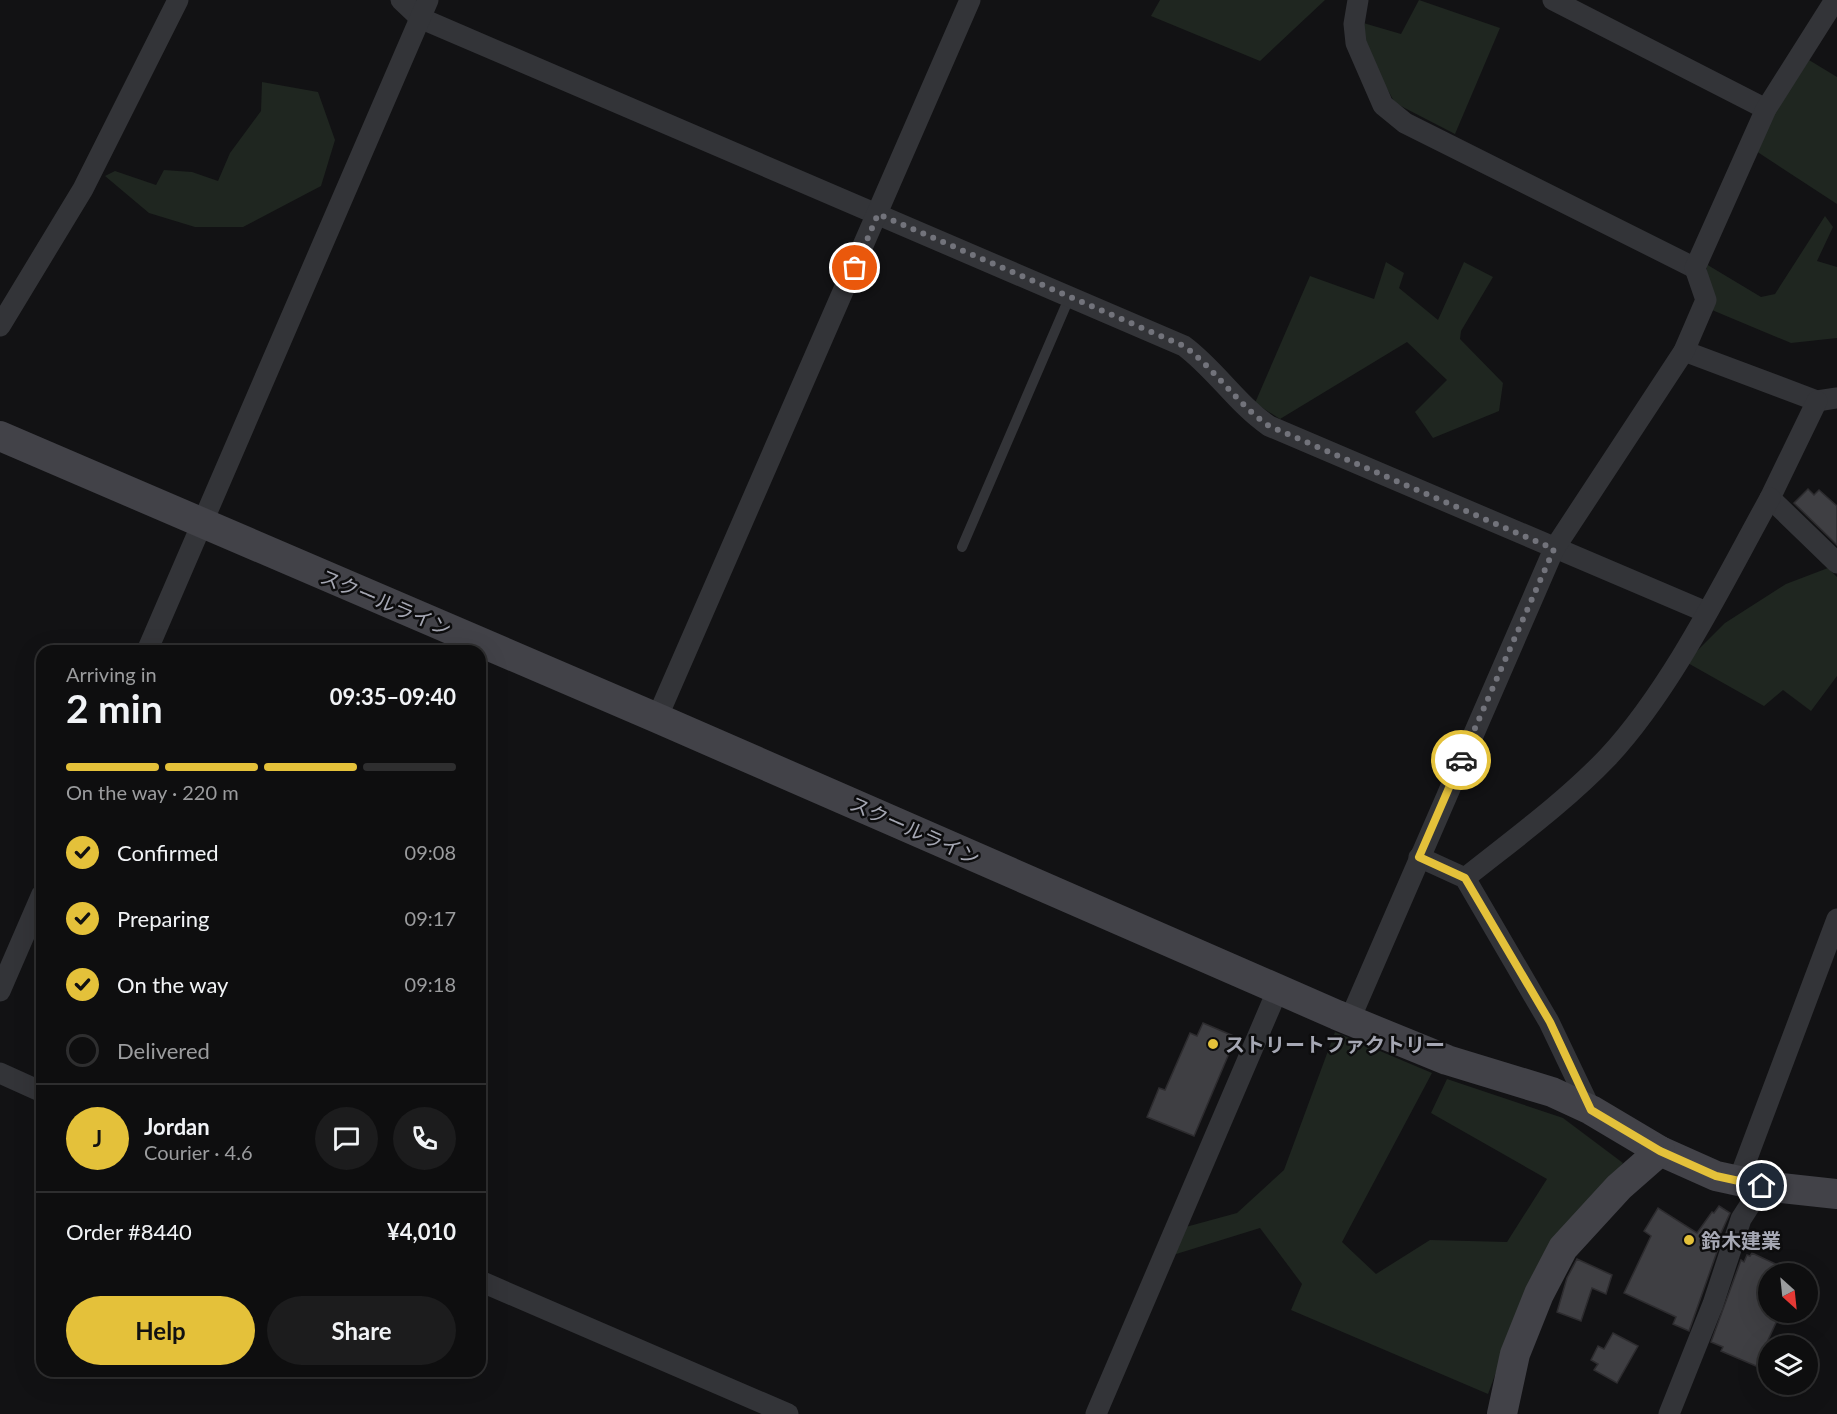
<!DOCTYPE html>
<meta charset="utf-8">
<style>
:root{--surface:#0e0e0f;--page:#1c1c1d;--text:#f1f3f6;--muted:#9b9c9e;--line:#2e2e2f;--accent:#e4c13a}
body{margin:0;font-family:Lato,"Noto Sans JP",sans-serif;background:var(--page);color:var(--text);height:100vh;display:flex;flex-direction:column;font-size:22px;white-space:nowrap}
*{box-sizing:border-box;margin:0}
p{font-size:20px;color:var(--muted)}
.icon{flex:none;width:33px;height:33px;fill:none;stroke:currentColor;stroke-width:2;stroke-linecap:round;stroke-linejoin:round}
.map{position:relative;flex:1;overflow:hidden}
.details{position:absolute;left:36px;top:645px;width:450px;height:732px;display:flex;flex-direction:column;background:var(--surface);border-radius:18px;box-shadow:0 6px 24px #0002,0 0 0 2px var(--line)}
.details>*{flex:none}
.needle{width:39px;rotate:153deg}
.fabs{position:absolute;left:1758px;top:1263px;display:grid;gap:12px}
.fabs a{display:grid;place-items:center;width:60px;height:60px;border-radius:50%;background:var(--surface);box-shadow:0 6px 24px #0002,0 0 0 2px var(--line);font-size:30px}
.pin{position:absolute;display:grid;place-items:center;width:51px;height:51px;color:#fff;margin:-26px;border:3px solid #fff;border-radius:50%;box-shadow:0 2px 6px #0007}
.courier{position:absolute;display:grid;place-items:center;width:60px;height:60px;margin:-30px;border:4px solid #e4c13a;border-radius:50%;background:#fff;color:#222;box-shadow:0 2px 8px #0007}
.head em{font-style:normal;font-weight:700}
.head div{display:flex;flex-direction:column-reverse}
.head{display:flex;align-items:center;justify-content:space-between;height:102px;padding:0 30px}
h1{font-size:39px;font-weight:700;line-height:45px}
.bar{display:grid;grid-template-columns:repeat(4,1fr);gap:9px 6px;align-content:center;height:72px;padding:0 30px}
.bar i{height:8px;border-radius:4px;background:var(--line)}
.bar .selected{background:var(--accent)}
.bar p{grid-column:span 4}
.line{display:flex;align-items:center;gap:15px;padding:0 30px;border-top:2px solid var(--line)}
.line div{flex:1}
.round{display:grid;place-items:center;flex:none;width:63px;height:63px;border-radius:32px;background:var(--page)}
ol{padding:0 30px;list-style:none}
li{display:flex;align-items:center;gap:18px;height:66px}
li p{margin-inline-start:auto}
li .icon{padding:6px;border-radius:50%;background:var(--accent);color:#111;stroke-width:4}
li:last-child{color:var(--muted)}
li i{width:33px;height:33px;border:3px solid var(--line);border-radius:50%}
.cta{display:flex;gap:12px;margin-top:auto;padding:12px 30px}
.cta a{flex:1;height:69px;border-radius:36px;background:var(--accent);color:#111;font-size:24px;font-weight:700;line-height:69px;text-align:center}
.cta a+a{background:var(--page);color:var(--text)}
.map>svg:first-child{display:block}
.green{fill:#1f2620}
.building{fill:#3f3f43;stroke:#2d2c2f;stroke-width:1.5}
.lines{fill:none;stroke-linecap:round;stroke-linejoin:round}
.lane{stroke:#333438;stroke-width:10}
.street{stroke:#333438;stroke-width:21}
.secondary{stroke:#424248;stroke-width:30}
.done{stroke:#72737b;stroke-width:6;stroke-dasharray:0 10.8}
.route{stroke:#e4c13a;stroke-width:8}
.poi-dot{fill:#e4c13a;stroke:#0d0d0e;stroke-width:2}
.labels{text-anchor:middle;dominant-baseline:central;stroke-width:5;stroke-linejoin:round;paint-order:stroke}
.street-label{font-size:20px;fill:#a5a7b3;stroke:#0d0d0e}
.poi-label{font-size:20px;font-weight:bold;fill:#a5a7b3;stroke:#0d0d0e;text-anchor:start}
</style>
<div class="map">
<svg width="1837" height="1414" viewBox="0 0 1837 1414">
<rect width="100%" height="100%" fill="#121214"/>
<g class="green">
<polygon points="1160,0 1325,0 1260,61 1151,16"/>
<polygon points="1419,0 1500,28 1455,134 1395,103 1370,58 1360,22 1401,34"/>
<polygon points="1809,60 1837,77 1837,204 1756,151 1777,109"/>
<polygon points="262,82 318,92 335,140 321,186 243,227 195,227 149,213 105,176 115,171 156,185 164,170 192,172 218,181 230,153 261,111"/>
<polygon points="1825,216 1833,227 1817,261 1837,267 1837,338 1791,343 1712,310 1706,264 1761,297 1775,294"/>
<polygon points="1386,262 1404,273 1399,288 1438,320 1464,262 1493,277 1461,331 1460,339 1503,383 1499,411 1433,438 1415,412 1447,380 1407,342 1280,419 1255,403 1310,276 1374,299"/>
<polygon points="1828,568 1837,577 1837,676 1811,711 1783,690 1764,706 1686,662 1725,623 1786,584"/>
<polygon points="1335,1032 1432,1073 1342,1242 1376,1274 1430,1240 1507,1242 1547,1179 1431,1113 1447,1079 1563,1118 1623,1163 1526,1291 1488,1394 1291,1310 1302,1284 1260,1228 1173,1255 1182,1228 1237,1213 1284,1170"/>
</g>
<g class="building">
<polygon points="1808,489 1814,495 1819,490 1837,506 1837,545 1794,503"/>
<polygon points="1203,1023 1236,1037 1194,1136 1147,1117 1159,1088 1165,1090 1190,1033 1197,1036"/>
<polygon points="1719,1206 1730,1213 1716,1244 1719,1246 1689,1331 1673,1324 1676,1317 1624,1293 1651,1236 1644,1231 1658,1208 1697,1233 1712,1212 1714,1213"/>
<polygon points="1752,1253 1797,1274 1768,1274 1768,1312 1781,1312 1756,1366 1721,1351 1723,1347 1711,1342 1741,1260 1744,1262 1747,1255 1750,1256"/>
<polygon points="1577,1259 1612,1275 1606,1294 1592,1288 1581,1321 1557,1312 1567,1278"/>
<polygon points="1613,1333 1638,1346 1617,1383 1594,1370 1598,1364 1591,1360 1598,1346 1604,1349"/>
</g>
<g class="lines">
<polyline class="lane" points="962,547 1070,296"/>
<g class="street">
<path d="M401,0L420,18L1184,346C1215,369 1237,404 1269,426L1706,612"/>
<polyline points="1358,0 1354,24 1356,43 1383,105 1405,123 1695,268"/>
<polyline points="1553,0 1766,109"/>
<polyline points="0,326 83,189 178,0"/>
<polyline points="1684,351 1817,401 1837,398"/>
<polyline points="1817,401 1770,498 1837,563"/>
<polyline points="147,651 428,0"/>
<polyline points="657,718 970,0"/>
<polyline points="1419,857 1465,878 1549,1022 1591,1110"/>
<path d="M1465,878C1514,839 1565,802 1608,757C1673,687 1724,581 1770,498"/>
<polyline points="0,991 42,894"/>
<polyline points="1350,1019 1554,549 1684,351 1706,300 1695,268 1766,109 1835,0"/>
<polyline points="0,1073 42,1092"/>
<polyline points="1738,1182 1837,919"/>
<polyline points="480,1281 788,1414"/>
<polyline points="1096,1414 1278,989"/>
<polyline points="1669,1414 1713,1304 1741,1219 1750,1205 1757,1186"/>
</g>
<g class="secondary">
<polyline points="0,436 657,718 1337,1015 1447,1060 1552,1092 1591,1110 1660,1151 1716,1176 1762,1186 1837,1194"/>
<polyline points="1502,1414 1515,1354 1539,1294 1563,1248 1619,1187 1660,1151"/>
</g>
</g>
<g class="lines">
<path class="done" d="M855,268L878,214L1184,346C1215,369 1237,404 1269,426L1554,549L1461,760"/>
<polyline class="route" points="1461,760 1419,857 1465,878 1550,1022 1591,1110 1660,1151 1716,1176 1762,1186"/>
</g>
<g class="poi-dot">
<circle cx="1213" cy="1044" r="6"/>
<circle cx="1689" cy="1240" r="6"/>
</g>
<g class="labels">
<g class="street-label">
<text transform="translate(386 602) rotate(23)">スクールライン</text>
<text transform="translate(915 830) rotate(24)">スクールライン</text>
</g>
<g class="poi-label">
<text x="1225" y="1044">ストリートファクトリー</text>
<text x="1701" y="1240">鈴木建業</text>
</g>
</g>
</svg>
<div class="fabs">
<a><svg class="needle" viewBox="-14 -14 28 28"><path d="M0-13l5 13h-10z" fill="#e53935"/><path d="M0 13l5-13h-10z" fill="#9b9c9e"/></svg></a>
<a><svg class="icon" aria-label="layers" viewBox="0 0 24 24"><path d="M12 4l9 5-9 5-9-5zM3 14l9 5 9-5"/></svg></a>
</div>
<div class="pin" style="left:855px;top:268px;background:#ea580c"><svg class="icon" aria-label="bag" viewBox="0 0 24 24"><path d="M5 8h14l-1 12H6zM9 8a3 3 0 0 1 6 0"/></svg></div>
<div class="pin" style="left:1762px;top:1186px;background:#1f2937"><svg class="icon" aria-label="home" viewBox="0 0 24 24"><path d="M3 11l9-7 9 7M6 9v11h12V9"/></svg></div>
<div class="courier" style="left:1461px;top:760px"><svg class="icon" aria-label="car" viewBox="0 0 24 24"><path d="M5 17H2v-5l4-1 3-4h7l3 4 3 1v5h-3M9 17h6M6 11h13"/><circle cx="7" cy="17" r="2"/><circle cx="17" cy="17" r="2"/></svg></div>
<section class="details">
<div class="head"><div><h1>2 min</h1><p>Arriving in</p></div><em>09:35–09:40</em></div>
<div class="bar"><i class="selected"></i><i class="selected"></i><i class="selected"></i><i></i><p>On the way · 220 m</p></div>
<ol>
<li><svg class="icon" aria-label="check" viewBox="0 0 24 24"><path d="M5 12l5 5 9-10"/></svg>Confirmed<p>09:08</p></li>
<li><svg class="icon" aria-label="check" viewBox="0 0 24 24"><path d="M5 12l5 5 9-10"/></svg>Preparing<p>09:17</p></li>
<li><svg class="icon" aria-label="check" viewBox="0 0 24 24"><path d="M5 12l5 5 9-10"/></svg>On the way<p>09:18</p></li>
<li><i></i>Delivered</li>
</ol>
<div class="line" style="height:108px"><b class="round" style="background:var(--accent);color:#111">J</b><div><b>Jordan</b><p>Courier · 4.6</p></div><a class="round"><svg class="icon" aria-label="chat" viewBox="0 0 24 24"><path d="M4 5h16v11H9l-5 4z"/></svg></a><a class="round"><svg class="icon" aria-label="phone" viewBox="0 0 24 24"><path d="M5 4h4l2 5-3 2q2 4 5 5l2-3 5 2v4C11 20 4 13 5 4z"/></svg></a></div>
<div class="line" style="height:78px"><div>Order #8440</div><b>¥4,010</b></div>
<div class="cta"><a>Help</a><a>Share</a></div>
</section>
</div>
